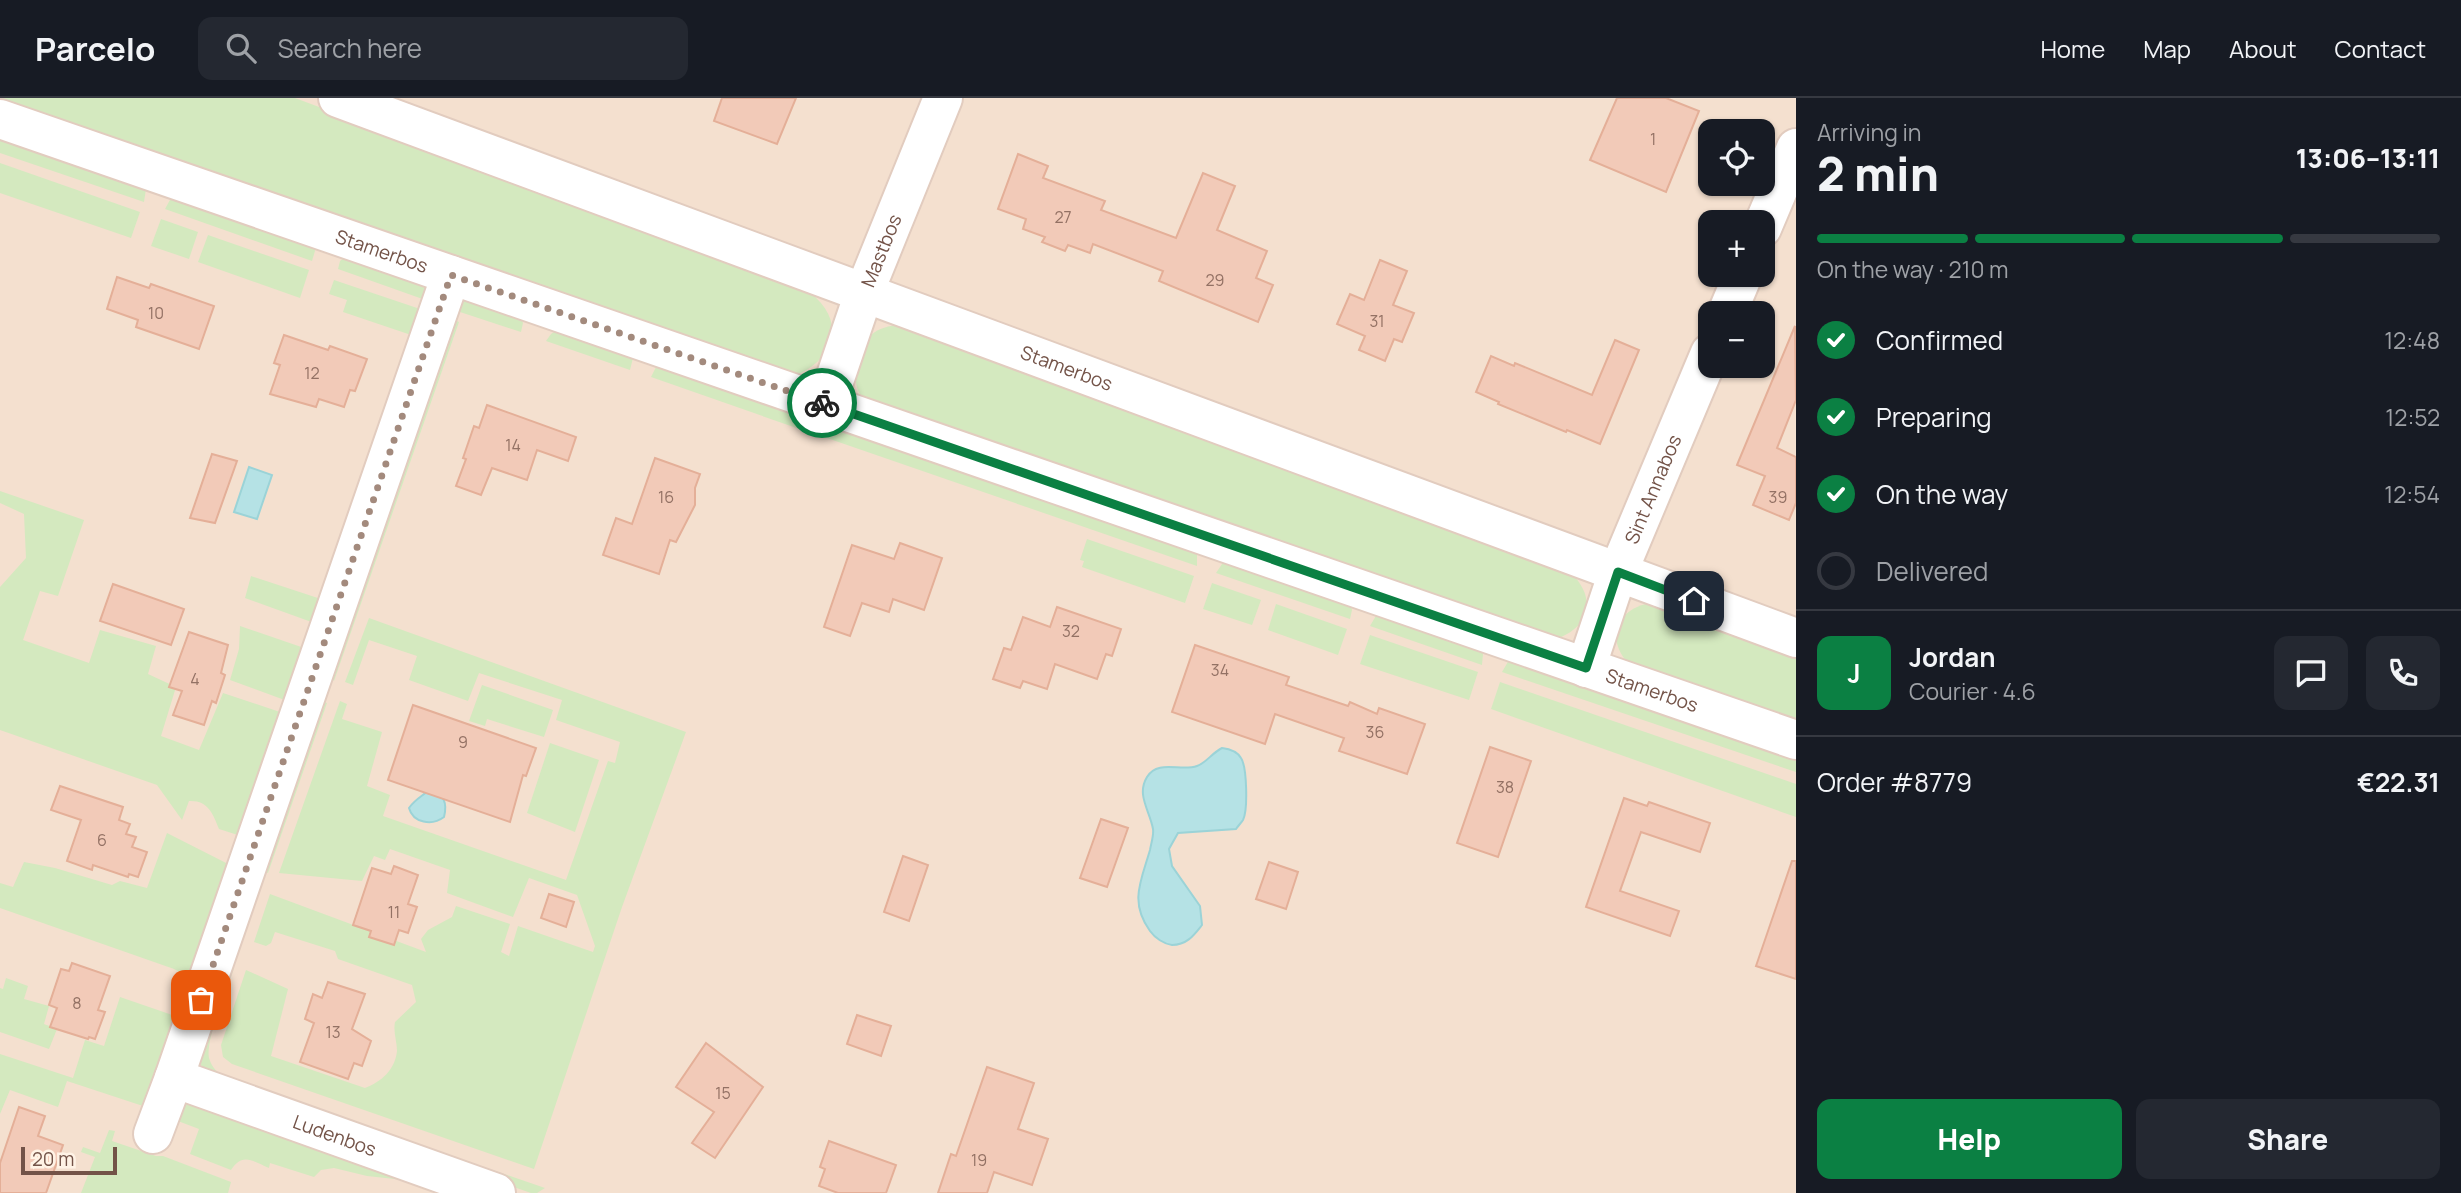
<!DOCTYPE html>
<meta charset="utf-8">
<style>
:root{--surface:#171b24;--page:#242831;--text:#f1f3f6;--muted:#9ea1a6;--line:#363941;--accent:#0b8043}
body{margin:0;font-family:Manrope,sans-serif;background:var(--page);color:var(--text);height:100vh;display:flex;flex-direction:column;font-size:26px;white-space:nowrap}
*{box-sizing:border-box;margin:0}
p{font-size:23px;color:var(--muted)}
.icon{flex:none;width:38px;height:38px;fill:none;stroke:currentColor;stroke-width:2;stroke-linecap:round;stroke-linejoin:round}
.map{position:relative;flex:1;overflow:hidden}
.side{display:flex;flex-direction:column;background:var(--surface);width:665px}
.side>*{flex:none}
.fabs{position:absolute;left:1698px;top:21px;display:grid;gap:14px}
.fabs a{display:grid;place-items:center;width:77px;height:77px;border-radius:14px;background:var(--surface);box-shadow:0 2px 5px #0004;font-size:35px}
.scale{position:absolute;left:21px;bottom:18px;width:96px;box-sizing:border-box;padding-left:7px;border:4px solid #735348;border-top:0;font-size:19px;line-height:24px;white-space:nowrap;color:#735348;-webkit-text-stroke:5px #fff3e6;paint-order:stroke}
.pin{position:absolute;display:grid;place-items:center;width:60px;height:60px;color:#fff;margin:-30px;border-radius:14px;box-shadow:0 4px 10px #0006}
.courier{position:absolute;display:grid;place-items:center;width:70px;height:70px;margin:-35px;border:5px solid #0b8043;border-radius:50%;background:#fff;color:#222;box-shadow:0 2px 9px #0007}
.headline em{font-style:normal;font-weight:800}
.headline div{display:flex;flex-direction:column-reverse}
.headline{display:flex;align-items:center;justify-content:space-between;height:119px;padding:0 21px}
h1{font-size:46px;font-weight:800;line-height:52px}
.bar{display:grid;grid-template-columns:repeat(4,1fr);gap:10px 7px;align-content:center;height:84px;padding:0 21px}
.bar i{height:9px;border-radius:5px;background:var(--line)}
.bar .current{background:var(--accent)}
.bar p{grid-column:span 4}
.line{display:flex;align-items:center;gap:18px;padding:0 21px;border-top:2px solid var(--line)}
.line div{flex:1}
.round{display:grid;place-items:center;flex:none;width:74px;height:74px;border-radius:14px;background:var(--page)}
ol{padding:0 21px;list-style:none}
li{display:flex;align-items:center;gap:21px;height:77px}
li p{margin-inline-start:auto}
li .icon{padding:7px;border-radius:50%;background:var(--accent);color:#fff;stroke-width:4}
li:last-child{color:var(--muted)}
li i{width:38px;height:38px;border:4px solid var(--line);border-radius:50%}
.button{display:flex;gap:14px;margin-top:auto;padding:14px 21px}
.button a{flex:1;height:80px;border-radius:14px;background:var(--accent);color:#fff;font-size:28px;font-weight:800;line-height:80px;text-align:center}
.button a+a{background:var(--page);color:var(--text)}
header{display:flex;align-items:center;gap:42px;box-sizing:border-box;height:98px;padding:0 35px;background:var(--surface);border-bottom:2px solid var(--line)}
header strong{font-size:33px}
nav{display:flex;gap:38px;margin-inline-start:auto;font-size:24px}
.search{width:490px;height:63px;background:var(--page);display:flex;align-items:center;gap:18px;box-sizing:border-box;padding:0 24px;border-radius:14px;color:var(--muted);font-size:26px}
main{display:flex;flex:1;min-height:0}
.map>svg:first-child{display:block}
.residential{fill:#f4e0cf;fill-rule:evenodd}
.green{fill:#d4e9bf}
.water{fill:#b5e2e5;stroke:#9bd3d7;stroke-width:2}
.building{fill:#f2cab8;stroke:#e4af98;stroke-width:2}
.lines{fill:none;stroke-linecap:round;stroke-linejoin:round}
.minor-casing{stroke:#e2ccbf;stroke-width:42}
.minor{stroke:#fff;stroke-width:38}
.done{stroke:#a38a7d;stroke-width:7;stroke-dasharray:0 12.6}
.route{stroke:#0b8043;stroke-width:9}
.labels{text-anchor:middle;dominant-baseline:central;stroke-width:7;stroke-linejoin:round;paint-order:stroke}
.number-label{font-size:16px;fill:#937164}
.street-label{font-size:19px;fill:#735348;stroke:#fff3e6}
</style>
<header>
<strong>Parcelo</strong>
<div class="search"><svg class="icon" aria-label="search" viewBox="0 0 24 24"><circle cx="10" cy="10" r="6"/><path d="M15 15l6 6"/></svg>Search here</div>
<nav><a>Home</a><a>Map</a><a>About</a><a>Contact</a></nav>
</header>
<main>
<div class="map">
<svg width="1796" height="1095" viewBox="0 0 1796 1095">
<rect width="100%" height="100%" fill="#fcefe0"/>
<path class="residential" d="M0,0H1796V1095H0ZM1710,33H1762V86H1710ZM1710,124H1762V177H1710ZM1710,215H1762V268H1710Z"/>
<g class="green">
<path d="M0,0H295L802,189C845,216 842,257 795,278L0,8Z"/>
<polygon points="0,35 146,91 144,104 0,55"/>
<polygon points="0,65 140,114 131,140 0,95"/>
<polygon points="171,100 313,145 315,153 312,163 165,111"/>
<polygon points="161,121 198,134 189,161 151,148"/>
<polygon points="208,137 309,172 300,200 198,164"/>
<polygon points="345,159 427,186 431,204 338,171 340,163"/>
<polygon points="334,182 426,213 417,239 343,214 347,202 329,196"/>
<polygon points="468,201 520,218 523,225 521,234 454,212 460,205"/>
<polygon points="450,220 459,224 334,583 327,575"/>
<path d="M907,226L1571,475C1598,501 1589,531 1553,542L870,310C856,293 853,286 858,264C865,234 878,228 907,226Z"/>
<polygon points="557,232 633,260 630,272 546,243 551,236"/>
<polygon points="657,267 805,317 808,323 808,334 651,279"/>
<polygon points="838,328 1197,455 1197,468 824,339"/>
<path d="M0,393L84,422L58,498L40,493L23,542L89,565L100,532L156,548L148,576L176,589L161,638L199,652L223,595L286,616L244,739L219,731C213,716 208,702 189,703L182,722L157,687L0,632V489L26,460L24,416L0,405Z"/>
<polygon points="1087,441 1194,478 1185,505 1082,469 1084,463 1080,462"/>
<polygon points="1224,463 1350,504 1352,512 1350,521 1216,475"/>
<polygon points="251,478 327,503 317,526 245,500"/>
<polygon points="1212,485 1261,502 1252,527 1203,511"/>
<path d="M1653,505L1796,556V627L1629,566C1604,541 1618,508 1653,505Z"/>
<polygon points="1276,506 1347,531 1338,557 1268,532"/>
<polygon points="1377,516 1480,549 1483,556 1482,567 1370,528"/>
<path d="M369,520L686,634L622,809L534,1071L232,966L223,959L221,947L246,872L288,891L271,958L365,990C381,984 395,972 397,953C397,943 393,934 395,924L416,904L412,887L338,861L335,853L275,834L271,845L266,848L254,844L270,796L426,854L421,841L428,832L452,819L456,808L510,826L501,854L509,858L518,828L593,854L595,848L577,797L529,780L513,819L447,795L450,772L390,751L385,762L374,758L362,783L279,775L340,603L347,606L342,621L382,634L367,688L390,697L383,718L566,782L608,663L615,665L620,644L556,622L562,602L479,575L468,603L409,582L417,558L369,542L353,587L345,584Z"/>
<polygon points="240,528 310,552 290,604 230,582 239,551"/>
<polygon points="1370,537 1478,574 1469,602 1360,566"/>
<polygon points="1509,562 1796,654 1796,674 1502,574"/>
<polygon points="1500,584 1796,686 1796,719 1491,611"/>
<polygon points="482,587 553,612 544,639 487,621 485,628 469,623"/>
<polygon points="322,603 327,605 268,775 263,773"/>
<polygon points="550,645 599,662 575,734 527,715"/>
<polygon points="167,735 234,769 189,879 174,871 0,810 0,785 13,789 24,764 55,770 112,787 120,783 147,790"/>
<path d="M231,869L234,870C228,889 205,942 209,960C212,970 218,975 226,981L545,1090L537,1095H531L220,987L203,972L199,962Z"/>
<polygon points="6,880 28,888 24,901 49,908 44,926 57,931 49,951 0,934 0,890 3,891"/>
<polygon points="120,899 181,920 149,1010 67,983 58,1009 10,992 0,1016 0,956 73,980 85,942 104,948"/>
<path d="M192,1001L404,1082L367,1078L334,1070L321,1072L314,1079L270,1065L269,1070C252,1063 243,1054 231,1072L190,1056L199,1031L170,1020L180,1006Z"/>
<polygon points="109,1032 115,1033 112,1043 156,1058 163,1058 231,1084 228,1095 81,1095 95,1059 81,1054 83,1049 100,1055"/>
</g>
<g class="water">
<polygon points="249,369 272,377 257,421 234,414"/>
<path d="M1222,650C1230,651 1237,653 1241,660C1247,669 1248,712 1243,722C1241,725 1238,728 1236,731L1178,735L1169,751L1172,768L1200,808L1202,827C1194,837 1187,847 1172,847C1164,846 1155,840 1150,833C1129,804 1141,783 1150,752C1151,746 1154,737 1153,731C1150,713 1136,697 1147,679C1158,661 1181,674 1197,668C1206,665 1212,655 1222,650Z"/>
<path d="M432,689C443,699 448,703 444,719C432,728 413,725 409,710C416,700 425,697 432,689Z"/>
</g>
<g class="building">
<polygon points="722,0 796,0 777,46 714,23"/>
<polygon points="1617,0 1666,0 1699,13 1666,94 1590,62"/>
<polygon points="1018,56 1048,68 1043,80 1105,103 1101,112 1176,140 1203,75 1235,88 1217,132 1267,153 1256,180 1273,187 1258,224 1159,183 1163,173 1093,146 1090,155 1068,147 1065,153 1042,144 1045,139 1023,131 1026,121 998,111"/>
<polygon points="1380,162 1407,173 1393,207 1414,215 1402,244 1394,241 1385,263 1359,252 1365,238 1337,226 1350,196 1364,202"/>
<polygon points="117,179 149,190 151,186 214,208 199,251 136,229 138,222 107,211"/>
<polygon points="1795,228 1796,302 1777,350 1796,359 1796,405 1789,422 1753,407 1765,378 1737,367"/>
<polygon points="284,237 328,252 330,248 367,261 355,293 350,292 344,309 319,301 316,309 270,296 280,267 274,265"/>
<polygon points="1615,242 1639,252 1600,346 1567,332 1566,334 1498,306 1499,304 1476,294 1491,258 1514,268 1515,265 1592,297"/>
<polygon points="487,307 576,339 568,363 537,352 527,382 492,370 481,397 456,388 466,361 463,360 474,328 479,330"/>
<polygon points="212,356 237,363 215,425 190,420"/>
<polygon points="655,360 700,376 695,390 695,407 676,444 670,442 659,476 603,457 616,420 632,426"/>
<polygon points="900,445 942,460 924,512 893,501 889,514 862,505 850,538 824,529 852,447 894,461"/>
<polygon points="113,486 184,511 171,547 100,523"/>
<polygon points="1057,509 1121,531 1112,558 1106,556 1097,581 1055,566 1047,591 1023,583 1020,590 993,581 1004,550 1011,552 1023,519 1050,529"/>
<polygon points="189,534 228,547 221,575 225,577 216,605 212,603 204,627 173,617 182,593 169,589"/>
<polygon points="1195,547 1289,579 1286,587 1348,608 1350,604 1377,616 1379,610 1425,626 1407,676 1339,653 1344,640 1275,616 1265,646 1172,614"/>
<polygon points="413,607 536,650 526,678 523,677 510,724 388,682"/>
<polygon points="1490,649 1531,663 1498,759 1457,745"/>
<polygon points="60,688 123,709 119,722 130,726 126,736 136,739 132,749 147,754 138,779 129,776 128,779 93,767 92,772 67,763 81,722 51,712"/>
<polygon points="1624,700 1647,708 1649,704 1710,725 1700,754 1641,734 1620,793 1679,813 1670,838 1586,809"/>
<polygon points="1101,721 1128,730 1107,789 1080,780"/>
<polygon points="903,758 928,767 909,823 884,814"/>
<polygon points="1792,763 1796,763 1796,881 1756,868"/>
<polygon points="1269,764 1298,774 1286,811 1256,801"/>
<polygon points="394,768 418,777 408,806 417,809 408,835 399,832 394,847 369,839 371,833 353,827 372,770 391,776"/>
<polygon points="549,796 574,804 566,829 541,820"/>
<polygon points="72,865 110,878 98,912 105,914 95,941 89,939 88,941 50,929 57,910 49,907 61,871 69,873"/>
<polygon points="328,884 365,896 352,931 371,943 362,968 354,965 348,981 300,964 314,925 305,921 313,896 322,900"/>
<polygon points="857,917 891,928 881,958 847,946"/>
<polygon points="706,945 763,989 715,1060 692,1045 714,1014 676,989"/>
<polygon points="987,969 1034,985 1018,1031 1048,1041 1032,1087 994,1074 987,1095 938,1095 951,1056 956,1058"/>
<polygon points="19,1009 45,1018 38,1038 63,1047 46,1095 0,1095 0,1065"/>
<polygon points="829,1043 896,1067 886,1095 838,1095 819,1088 825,1071 820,1069"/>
</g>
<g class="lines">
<g class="minor-casing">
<g id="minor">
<path id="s1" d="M338,0L1796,540"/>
<path id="s2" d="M0,21L1796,642"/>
<polyline points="1762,130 1796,50"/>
<path id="s3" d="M451,177L174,980L496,1095"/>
<polyline points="1727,215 1743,177"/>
<path id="s4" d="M826,307L864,195L943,0"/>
<path id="s5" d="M1586,570L1618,474L1710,255"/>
<polyline points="153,1036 174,980"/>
</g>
</g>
<use href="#minor" class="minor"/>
</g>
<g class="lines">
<polyline class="done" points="201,902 451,177 822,305"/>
<polyline class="route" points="822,305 1586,570 1618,474 1694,503"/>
</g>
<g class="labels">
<g class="number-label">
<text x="1653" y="41">1</text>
<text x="1063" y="119">27</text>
<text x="1215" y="182">29</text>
<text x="156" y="215">10</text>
<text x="1377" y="223">31</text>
<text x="312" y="275">12</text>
<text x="513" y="347">14</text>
<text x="666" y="399">16</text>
<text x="1778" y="399">39</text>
<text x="1071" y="533">32</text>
<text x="1220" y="572">34</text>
<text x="195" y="581">4</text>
<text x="1375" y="634">36</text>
<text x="463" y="644">9</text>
<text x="1505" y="689">38</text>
<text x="102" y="742">6</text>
<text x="394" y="814">11</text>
<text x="77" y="905">8</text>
<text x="333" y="934">13</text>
<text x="723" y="995">15</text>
<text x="979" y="1062">19</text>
</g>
<g class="street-label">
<text stroke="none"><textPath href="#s4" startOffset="164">Mastbos</textPath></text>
<text stroke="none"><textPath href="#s2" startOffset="404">Stamerbos</textPath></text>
<text stroke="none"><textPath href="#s1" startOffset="777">Stamerbos</textPath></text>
<text stroke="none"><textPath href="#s5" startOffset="191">Sint Annabos</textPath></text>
<text stroke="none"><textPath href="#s2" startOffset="1748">Stamerbos</textPath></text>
<text stroke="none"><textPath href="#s3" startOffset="1020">Ludenbos</textPath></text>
</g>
</g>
</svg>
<div class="fabs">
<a><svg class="icon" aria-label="locate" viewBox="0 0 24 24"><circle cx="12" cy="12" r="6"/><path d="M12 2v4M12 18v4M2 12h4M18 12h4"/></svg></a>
<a>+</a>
<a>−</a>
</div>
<div class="scale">20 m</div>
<div class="pin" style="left:201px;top:902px;background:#ea580c"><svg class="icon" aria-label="bag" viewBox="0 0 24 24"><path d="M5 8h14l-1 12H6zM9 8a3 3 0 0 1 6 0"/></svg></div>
<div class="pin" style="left:1694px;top:503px;background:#1f2937"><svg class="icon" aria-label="home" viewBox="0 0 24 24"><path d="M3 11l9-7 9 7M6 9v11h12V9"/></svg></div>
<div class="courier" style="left:822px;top:305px"><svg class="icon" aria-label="bike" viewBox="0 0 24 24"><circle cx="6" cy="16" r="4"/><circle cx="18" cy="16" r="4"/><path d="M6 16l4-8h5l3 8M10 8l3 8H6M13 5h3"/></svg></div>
</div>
<section class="side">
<div class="headline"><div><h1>2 min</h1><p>Arriving in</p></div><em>13:06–13:11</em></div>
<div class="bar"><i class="current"></i><i class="current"></i><i class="current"></i><i></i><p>On the way · 210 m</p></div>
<ol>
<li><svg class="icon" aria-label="check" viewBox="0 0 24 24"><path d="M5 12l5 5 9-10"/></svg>Confirmed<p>12:48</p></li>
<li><svg class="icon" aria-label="check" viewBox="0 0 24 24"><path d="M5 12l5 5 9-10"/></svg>Preparing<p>12:52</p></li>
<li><svg class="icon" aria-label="check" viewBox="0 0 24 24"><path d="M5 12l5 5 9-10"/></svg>On the way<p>12:54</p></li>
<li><i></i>Delivered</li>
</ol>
<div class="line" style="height:126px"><b class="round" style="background:var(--accent);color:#fff">J</b><div><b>Jordan</b><p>Courier · 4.6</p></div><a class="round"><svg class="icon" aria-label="chat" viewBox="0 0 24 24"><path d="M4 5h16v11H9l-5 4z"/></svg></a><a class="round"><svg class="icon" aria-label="phone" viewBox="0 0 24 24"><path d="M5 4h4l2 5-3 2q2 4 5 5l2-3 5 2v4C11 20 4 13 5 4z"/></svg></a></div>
<div class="line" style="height:91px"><div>Order #8779</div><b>€22.31</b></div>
<div class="button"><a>Help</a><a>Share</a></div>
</section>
</main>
